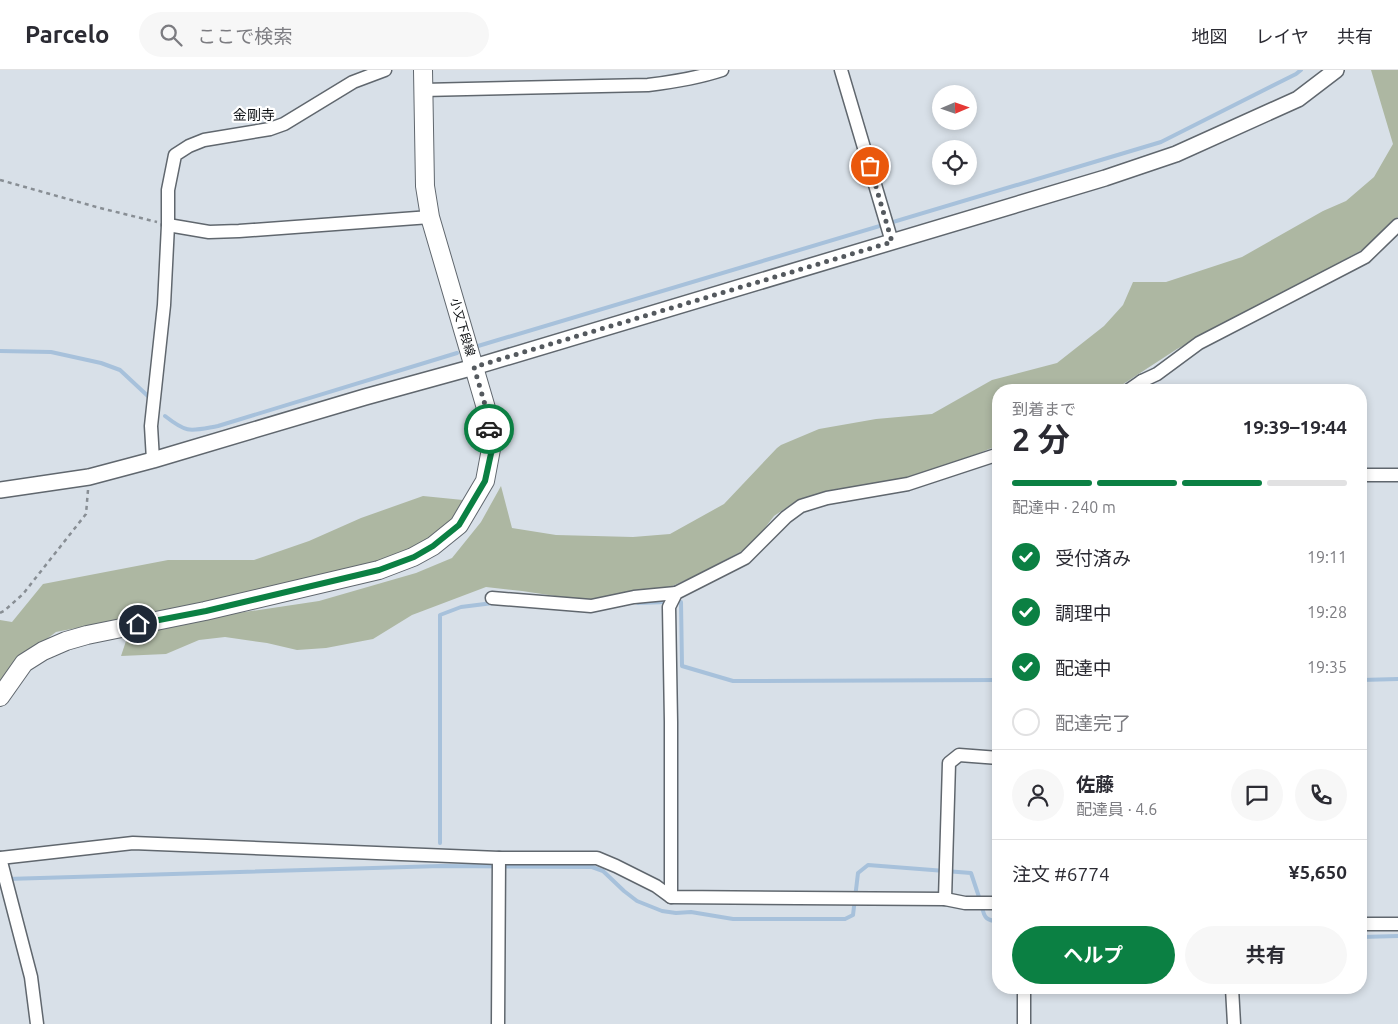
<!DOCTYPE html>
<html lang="ja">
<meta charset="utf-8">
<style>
:root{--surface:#fff;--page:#f7f7f7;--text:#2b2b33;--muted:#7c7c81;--line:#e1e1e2;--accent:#0b8043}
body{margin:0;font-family:Ubuntu,"Noto Sans JP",sans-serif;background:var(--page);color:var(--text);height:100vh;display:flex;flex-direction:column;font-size:19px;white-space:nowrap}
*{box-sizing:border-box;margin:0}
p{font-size:16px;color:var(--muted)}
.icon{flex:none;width:28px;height:28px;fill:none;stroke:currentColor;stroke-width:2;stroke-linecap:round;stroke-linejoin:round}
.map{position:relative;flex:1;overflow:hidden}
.details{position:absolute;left:992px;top:314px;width:375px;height:610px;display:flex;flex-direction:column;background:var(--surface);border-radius:20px;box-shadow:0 2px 8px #0003}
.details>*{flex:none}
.needle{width:32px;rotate:88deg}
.buttons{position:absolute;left:932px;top:15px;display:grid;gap:10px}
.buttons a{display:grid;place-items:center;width:45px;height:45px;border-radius:50%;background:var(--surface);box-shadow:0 2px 8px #0003;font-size:25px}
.pin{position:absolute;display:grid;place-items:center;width:42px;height:42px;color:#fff;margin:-21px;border:2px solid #fff;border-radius:50%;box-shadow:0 1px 5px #0007}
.courier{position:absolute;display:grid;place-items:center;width:50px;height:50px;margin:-25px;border:4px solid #0b8043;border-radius:50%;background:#fff;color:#222;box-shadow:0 1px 6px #0007}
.overview em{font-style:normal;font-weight:700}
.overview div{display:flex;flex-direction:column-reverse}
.overview{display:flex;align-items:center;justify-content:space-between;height:85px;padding:0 20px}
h1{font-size:32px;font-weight:700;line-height:38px}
.bar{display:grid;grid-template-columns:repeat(4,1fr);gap:8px 5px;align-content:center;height:60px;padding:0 20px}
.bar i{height:6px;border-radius:4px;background:var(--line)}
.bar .active{background:var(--accent)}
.bar p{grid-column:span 4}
.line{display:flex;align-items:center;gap:12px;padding:0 20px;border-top:1px solid var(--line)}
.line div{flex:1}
.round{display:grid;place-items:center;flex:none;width:52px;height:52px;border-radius:26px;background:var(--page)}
ol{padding:0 20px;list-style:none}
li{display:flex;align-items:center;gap:15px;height:55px}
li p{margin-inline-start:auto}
li .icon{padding:5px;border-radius:50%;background:var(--accent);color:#fff;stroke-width:4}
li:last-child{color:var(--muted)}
li i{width:28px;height:28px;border:2px solid var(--line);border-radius:50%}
.action{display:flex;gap:10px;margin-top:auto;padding:10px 20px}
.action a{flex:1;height:58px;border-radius:30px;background:var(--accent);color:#fff;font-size:20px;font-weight:700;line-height:58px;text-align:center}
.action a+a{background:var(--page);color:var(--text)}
header{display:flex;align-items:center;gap:30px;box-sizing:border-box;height:70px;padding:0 25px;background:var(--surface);border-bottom:1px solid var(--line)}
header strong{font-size:24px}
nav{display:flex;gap:28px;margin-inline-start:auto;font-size:18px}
.search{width:350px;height:45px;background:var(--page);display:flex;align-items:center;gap:12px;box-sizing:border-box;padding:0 18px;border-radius:28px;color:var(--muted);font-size:19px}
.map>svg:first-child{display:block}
.green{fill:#adb7a2}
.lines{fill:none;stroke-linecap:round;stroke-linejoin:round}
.stream{stroke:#a7c1db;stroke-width:4}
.minor-casing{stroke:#60676e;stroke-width:15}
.tertiary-casing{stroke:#60676e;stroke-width:18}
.secondary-casing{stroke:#60676e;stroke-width:20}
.path{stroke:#888e94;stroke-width:2.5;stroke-dasharray:4 4;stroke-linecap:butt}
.minor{stroke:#fff;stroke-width:12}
.tertiary{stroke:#fff;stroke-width:15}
.secondary{stroke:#fff;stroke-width:18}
.done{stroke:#54595e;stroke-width:5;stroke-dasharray:0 9}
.route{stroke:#0b8043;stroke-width:6}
.labels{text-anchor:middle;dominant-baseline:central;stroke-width:4.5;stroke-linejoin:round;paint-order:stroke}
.street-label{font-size:12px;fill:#0d1013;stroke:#fff}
.neighbourhood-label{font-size:14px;fill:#0d1013;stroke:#fff}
</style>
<header>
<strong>Parcelo</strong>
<div class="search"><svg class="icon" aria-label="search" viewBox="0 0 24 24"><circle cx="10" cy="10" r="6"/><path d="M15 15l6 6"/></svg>ここで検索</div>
<nav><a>地図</a><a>レイヤ</a><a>共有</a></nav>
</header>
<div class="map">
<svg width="1398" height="954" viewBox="0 0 1398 954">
<rect width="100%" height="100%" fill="#d8e0e8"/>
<g class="green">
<polygon points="1371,0 1398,0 1398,147 1367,177 1296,217 1177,279 1114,320 999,320 999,376 989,379 942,399 901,411 836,419 799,429 774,446 751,476 701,503 668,518 589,531 522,521 486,517 412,545 373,569 326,578 297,580 267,573 225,567 199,570 166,584 121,586 130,559 319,531 416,503 452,488 481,452 501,416 512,458 556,465 633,467 670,464 724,434 777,378 781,375 819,359 876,349 932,344 992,310 1057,293 1104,256 1123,235 1133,212 1166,212 1242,187 1323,141 1346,131 1374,107 1393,74"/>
<polygon points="423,426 463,430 449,455 425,473 382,491 257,525 143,545 56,562 16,592 0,614 0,550 12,552 43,514 168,490 254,490 309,471 361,448"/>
</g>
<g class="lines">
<g class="stream">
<polyline points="478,276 1161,72 1296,4 1301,0"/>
<polyline points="0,281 51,282 101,293 120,300 150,328"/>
<path d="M165,346C188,364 190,361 218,356L457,283"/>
<polyline points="681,532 682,596 733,611 999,610"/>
<polyline points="638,533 666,532"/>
<polyline points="1361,610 1398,609"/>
<polyline points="440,773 440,545 461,537 493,533"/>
<polyline points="7,809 441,796 592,797 603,801 624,821 637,831 662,841 676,843 691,842 733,849 845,849 853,845 858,803 868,795 971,803 980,830"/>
<path d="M982,836C984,849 987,850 999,852"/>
<polyline points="1361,867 1398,866"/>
</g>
<g class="minor-casing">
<g id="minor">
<polyline points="841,0 892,172"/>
<path d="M423,20L648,15C673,12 698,8 722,0"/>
<polyline points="168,155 209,162 239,161 430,147"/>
<polyline points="1129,320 1142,311"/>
<polyline points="1143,320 1142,311 1157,304 1199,273 1365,187 1398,155"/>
<polyline points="153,390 151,356 164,235 168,155 168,120 175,85 189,76 204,70 270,59 284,54 353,12 385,0"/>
<polyline points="1361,405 1398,405"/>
<polyline points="492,528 591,536 634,527 676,523"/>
<polyline points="0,788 133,773 499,788 597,788 616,796 656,816 671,827 945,829 965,833 999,833"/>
<polyline points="0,788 31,907 37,954"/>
<polyline points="671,827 671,652 669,537 676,523 745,488 786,447 801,436 827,428 908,414 999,384"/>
<polyline points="945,829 949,693 959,685 999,688"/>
<polyline points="1361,854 1398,854"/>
<polyline points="1232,918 1234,954"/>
<polyline points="498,954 499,788"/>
<polyline points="1024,954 1024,918"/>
</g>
</g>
<g class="tertiary-casing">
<polyline id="tertiary" points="0,420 89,407 153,390 365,327 474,297 1105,108 1176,84 1298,29 1336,0"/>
</g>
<g class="secondary-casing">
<polyline id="secondary" points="0,627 24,593 43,581 66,571 87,565 205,541 379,500 413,487 433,476 459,455 485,411 491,379 488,345 430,147 425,116 423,0"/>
</g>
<g class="path">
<polyline points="0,110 100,138 157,152"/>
<polyline points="0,543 4,541 23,524 86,444 88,420"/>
</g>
<use href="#minor" class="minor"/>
<use href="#tertiary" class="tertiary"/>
<use href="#secondary" class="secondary"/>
</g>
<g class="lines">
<polyline class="done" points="489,359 488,345 474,297 892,172 870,96"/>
<polyline class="route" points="138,554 206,541 379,500 414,487 433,476 459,455 485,411 492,379 489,359"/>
</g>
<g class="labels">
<g class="street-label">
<text transform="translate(463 257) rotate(74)">小又下段線</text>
</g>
<g class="neighbourhood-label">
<text x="254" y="45">金剛寺</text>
</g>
</g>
</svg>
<div class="buttons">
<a><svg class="needle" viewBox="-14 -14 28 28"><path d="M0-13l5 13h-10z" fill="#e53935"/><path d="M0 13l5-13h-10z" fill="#7c7c81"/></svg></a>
<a><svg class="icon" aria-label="locate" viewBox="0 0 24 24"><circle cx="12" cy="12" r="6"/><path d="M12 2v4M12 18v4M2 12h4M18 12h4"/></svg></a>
</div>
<div class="pin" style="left:870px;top:96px;background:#ea580c"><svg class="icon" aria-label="bag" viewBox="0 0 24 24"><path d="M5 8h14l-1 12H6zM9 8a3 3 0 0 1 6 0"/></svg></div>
<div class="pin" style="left:138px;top:554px;background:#1f2937"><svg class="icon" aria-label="home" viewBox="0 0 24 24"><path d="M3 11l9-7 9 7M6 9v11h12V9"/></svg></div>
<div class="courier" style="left:489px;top:359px"><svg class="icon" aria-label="car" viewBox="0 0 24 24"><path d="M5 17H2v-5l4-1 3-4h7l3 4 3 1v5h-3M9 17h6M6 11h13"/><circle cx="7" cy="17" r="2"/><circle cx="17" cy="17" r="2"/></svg></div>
<section class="details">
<div class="overview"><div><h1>2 分</h1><p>到着まで</p></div><em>19:39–19:44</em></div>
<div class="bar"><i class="active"></i><i class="active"></i><i class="active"></i><i></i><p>配達中 · 240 m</p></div>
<ol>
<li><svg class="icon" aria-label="check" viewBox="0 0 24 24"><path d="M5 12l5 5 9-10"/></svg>受付済み<p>19:11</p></li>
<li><svg class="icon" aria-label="check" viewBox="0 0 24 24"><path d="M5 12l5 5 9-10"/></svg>調理中<p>19:28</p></li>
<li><svg class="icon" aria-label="check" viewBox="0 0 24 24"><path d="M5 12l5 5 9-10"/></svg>配達中<p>19:35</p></li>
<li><i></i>配達完了</li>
</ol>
<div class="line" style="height:90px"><a class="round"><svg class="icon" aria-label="person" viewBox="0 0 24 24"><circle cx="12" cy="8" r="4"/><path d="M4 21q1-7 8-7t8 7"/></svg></a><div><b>佐藤</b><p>配達員 · 4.6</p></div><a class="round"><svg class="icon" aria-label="chat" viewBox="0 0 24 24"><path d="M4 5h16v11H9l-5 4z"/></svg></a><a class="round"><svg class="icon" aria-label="phone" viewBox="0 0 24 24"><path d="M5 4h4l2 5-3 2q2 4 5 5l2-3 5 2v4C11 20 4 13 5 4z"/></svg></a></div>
<div class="line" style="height:65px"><div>注文 #6774</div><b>¥5,650</b></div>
<div class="action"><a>ヘルプ</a><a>共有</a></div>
</section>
</div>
